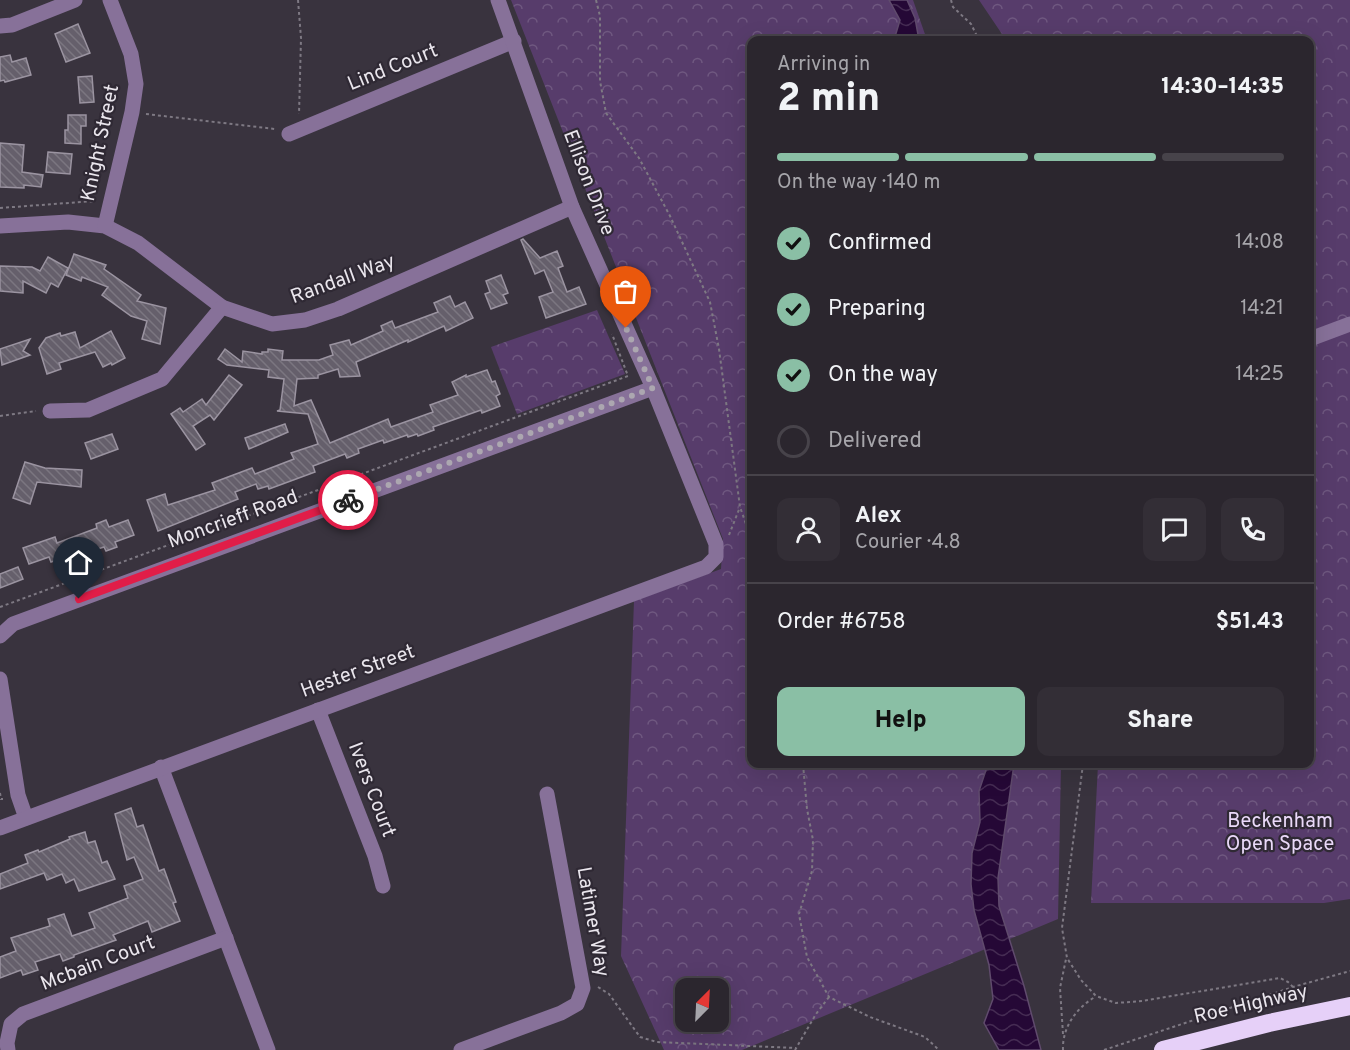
<!DOCTYPE html>
<meta charset="utf-8">
<style>
:root{--surface:#2b262e;--page:#332e36;--text:#f1f3f6;--muted:#a6a5aa;--line:#47434a;--accent:#8abfa5}
body{margin:0;font-family:Overpass,sans-serif;background:var(--page);color:var(--text);height:100vh;display:flex;flex-direction:column;font-size:22px;white-space:nowrap}
*{box-sizing:border-box;margin:0}
p{font-size:20px;color:var(--muted)}
.icon{flex:none;width:33px;height:33px;fill:none;stroke:currentColor;stroke-width:2;stroke-linecap:round;stroke-linejoin:round}
.map{position:relative;flex:1;overflow:hidden}
.drawer{position:absolute;left:747px;top:36px;width:567px;height:732px;display:flex;flex-direction:column;background:var(--surface);border-radius:12px;box-shadow:0 6px 24px #0002,0 0 0 2px var(--line)}
.drawer>*{flex:none}
.needle{width:39px;rotate:24deg}
.tools{position:absolute;left:675px;top:978px;display:grid;gap:12px}
.tools a{display:grid;place-items:center;width:54px;height:54px;border-radius:12px;background:var(--surface);box-shadow:0 6px 24px #0002,0 0 0 2px var(--line);font-size:30px}
.pin{position:absolute;display:grid;place-items:center;width:51px;height:51px;color:#fff;margin:-62px -26px;border-radius:50% 50% 50% 0;rotate:-45deg;box-shadow:0 0 6px #0007}
.pin .icon{rotate:45deg}
.courier{position:absolute;display:grid;place-items:center;width:60px;height:60px;margin:-30px;border:4px solid #e11d48;border-radius:50%;background:#fff;color:#222;box-shadow:0 2px 8px #0007}
.head em{font-style:normal;font-weight:800}
.head div{display:flex;flex-direction:column-reverse}
.head{display:flex;align-items:center;justify-content:space-between;height:102px;padding:0 30px}
h1{font-size:39px;font-weight:800;line-height:45px}
.bar{display:grid;grid-template-columns:repeat(4,1fr);gap:9px 6px;align-content:center;height:72px;padding:0 30px}
.bar i{height:8px;border-radius:4px;background:var(--line)}
.bar .active{background:var(--accent)}
.bar p{grid-column:span 4}
.line{display:flex;align-items:center;gap:15px;padding:0 30px;border-top:2px solid var(--line)}
.line div{flex:1}
.round{display:grid;place-items:center;flex:none;width:63px;height:63px;border-radius:12px;background:var(--page)}
ol{padding:0 30px;list-style:none}
li{display:flex;align-items:center;gap:18px;height:66px}
li p{margin-inline-start:auto}
li .icon{padding:6px;border-radius:50%;background:var(--accent);color:#111;stroke-width:4}
li:last-child{color:var(--muted)}
li i{width:33px;height:33px;border:3px solid var(--line);border-radius:50%}
.cta{display:flex;gap:12px;margin-top:auto;padding:12px 30px}
.cta a{flex:1;height:69px;border-radius:12px;background:var(--accent);color:#111;font-size:24px;font-weight:800;line-height:69px;text-align:center}
.cta a+a{background:var(--page);color:var(--text)}
.map>svg:first-child{display:block}
.park{fill:url(#park-crowns);fill-rule:evenodd}
.water{fill:url(#water-waves);stroke:#604b6d;stroke-width:1.5}
.building{fill:url(#building-back-hatch);stroke:#9b94a1;stroke-width:1.5}
.lines{fill:none;stroke-linecap:round;stroke-linejoin:round}
.path{stroke:#7e7983;stroke-width:2;stroke-dasharray:3 3;stroke-linecap:butt}
.minor{stroke:#877199;stroke-width:15}
.highway{stroke:#e6d0f8;stroke-width:18}
.done{stroke:#aca7b0;stroke-width:6;stroke-dasharray:0 10.8}
.route{stroke:#e11d48;stroke-width:8}
.labels{text-anchor:middle;dominant-baseline:central;stroke-width:4.5;stroke-linejoin:round;paint-order:stroke}
.street-label{font-size:20px;fill:#eae6ed;stroke:#2f2934}
.park-label{font-size:20px;fill:#ead9f9;stroke:#2f2934}
</style>
<div class="map">
<svg width="1350" height="1050" viewBox="0 0 1350 1050">
<defs>
<pattern id="park-crowns" width="20" height="18" patternUnits="userSpaceOnUse" patternTransform="scale(1.5)"><rect width="20" height="18" fill="#573c6b"/><path d="M2 6a3 3 0 1 1 6 0M12 15a3 3 0 1 1 6 0" fill="none" stroke="#6f5880"/></pattern>
<pattern id="water-waves" width="16" height="10" patternUnits="userSpaceOnUse" patternTransform="scale(1.5)"><rect width="16" height="10" fill="#250836"/><path d="M0 5q4-4 8 0t8 0" fill="none" stroke="#452c53"/></pattern>
<pattern id="building-back-hatch" width="6" height="6" patternUnits="userSpaceOnUse" patternTransform="scale(1.5)"><rect width="6" height="6" fill="#655f6b"/><path d="M-1 5l2 2M0 0l6 6M5-1l2 2" fill="none" stroke="#7b7680"/></pattern>
</defs>
<rect width="100%" height="100%" fill="#39333e"/>
<g class="park">
<path d="M511,0H913L927,40H752V764H1061L1058,919L742,1050H664L621,956L634,601L721,569L723,539ZM686,988H718V1022H686Z"/>
<polygon points="979,0 1350,0 1350,899 1324,903 1091,903 1098,764 1310,764 1310,40 1006,40"/>
<polygon points="597,310 625,374 517,414 491,347"/>
</g>
<g class="water">
<polygon points="889,0 907,0 915,18 919,40 894,40 900,20"/>
<polygon points="988,764 1014,764 998,878 999,906 1024,986 1041,1050 999,1050 984,1023 993,999 989,965 974,910 971,884 972,853 980,822 979,791"/>
</g>
<g class="building">
<polygon points="78,24 90,53 66,62 55,34"/>
<polygon points="10,55 12,62 26,58 31,75 5,82 4,80 0,81 0,57"/>
<polygon points="92,76 94,102 80,103 78,77"/>
<polygon points="68,115 86,115 86,126 81,126 81,144 65,143 65,130 68,130"/>
<polygon points="0,143 24,145 22,172 43,175 41,187 24,185 24,188 0,187"/>
<polygon points="48,152 72,154 70,174 46,172"/>
<polygon points="523,239 540,258 557,251 563,266 558,268 567,292 579,287 586,304 546,318 539,297 553,292 544,270 535,274 521,240"/>
<polygon points="74,254 106,265 104,269 141,295 137,301 166,308 160,344 142,339 147,321 131,316 102,295 108,287 82,277 81,281 66,275"/>
<polygon points="48,257 68,268 58,287 51,283 46,293 23,281 23,293 0,291 0,266 32,267 40,271"/>
<polygon points="501,275 508,293 503,295 507,303 491,309 485,294 490,292 486,281"/>
<polygon points="450,296 455,307 465,302 473,318 446,331 444,326 408,342 408,340 356,362 360,376 340,377 338,369 318,375 318,378 297,379 294,406 311,400 330,443 388,419 391,427 433,412 430,405 458,395 452,382 466,375 466,377 487,370 492,382 495,381 500,394 496,396 500,406 482,413 481,410 433,427 434,430 418,436 417,434 408,437 407,435 384,443 383,440 358,449 359,453 347,458 345,454 313,466 315,472 269,489 268,486 258,489 256,484 235,492 238,499 158,531 147,500 165,494 168,505 215,490 212,483 252,468 255,474 294,459 291,453 318,444 308,414 277,411 280,410 284,379 268,377 269,370 227,365 218,359 225,349 242,362 243,351 262,354 262,352 268,352 268,349 283,351 282,360 319,360 333,355 330,345 349,340 351,345 383,331 381,326 392,321 395,328 438,312 434,303"/>
<polygon points="111,331 125,358 112,365 111,363 103,367 95,352 59,363 61,369 47,374 39,348 46,338 60,333 61,336 75,332 80,348"/>
<polygon points="30,339 23,351 30,355 2,365 0,349"/>
<polygon points="229,375 242,385 214,420 210,415 193,426 205,444 196,450 171,414 180,408 183,412 202,399 206,405"/>
<polygon points="285,424 288,432 249,449 245,438"/>
<polygon points="112,434 118,449 91,459 85,443"/>
<polygon points="25,462 45,468 82,470 81,487 37,482 30,504 13,498"/>
<polygon points="106,520 109,527 128,520 134,535 115,542 117,547 106,551 104,547 88,552 87,550 51,562 49,557 29,564 23,548 55,537 57,543 97,528 96,524"/>
<polygon points="18,567 23,579 0,588 0,574"/>
<polygon points="131,808 137,827 143,825 159,871 164,869 176,902 173,903 180,921 152,932 148,921 113,935 116,940 74,955 74,957 63,961 60,954 35,962 38,970 23,975 21,970 0,978 0,957 16,951 11,938 50,926 48,919 64,914 72,936 95,928 89,913 128,898 124,886 143,879 134,857 127,860 115,814"/>
<polygon points="85,832 88,843 95,841 102,863 107,861 115,879 79,891 74,879 66,883 62,874 47,880 44,873 0,889 0,874 28,863 25,855 38,850 39,852 70,839 69,837"/>
</g>
<g class="lines">
<g class="path">
<polyline points="298,0 301,38 299,114"/>
<polyline points="596,0 600,16 600,81 606,113 639,158 670,216 710,302 719,349 740,507 752,541"/>
<polyline points="951,0 953,7 971,24 979,40"/>
<polyline points="146,114 275,129"/>
<polyline points="0,208 95,201"/>
<polyline points="0,416 36,411"/>
<polyline points="729,535 740,507"/>
<polyline points="0,607 628,376 612,334"/>
<polyline points="803,764 807,809 813,840 812,871 799,914 807,957 829,997 870,1017 925,1037 939,1050"/>
<polyline points="1083,764 1062,928 1067,958 1081,980 1096,996 1116,1003 1142,1001 1280,978 1288,982 1293,987"/>
<polyline points="0,793 1,799 3,799"/>
<polyline points="598,987 609,994 640,1037 657,1042 796,1048"/>
<polyline points="1063,1034 1060,988 1066,959"/>
<polyline points="795,1050 816,1014 829,997"/>
<path d="M1063,1050C1062,1028 1076,1008 1095,997"/>
<polyline points="1104,1050 1293,987 1350,971"/>
</g>
<g class="minor">
<polyline points="0,26 12,25 75,0"/>
<polyline points="289,134 514,41"/>
<polyline points="0,226 68,222 105,226 138,243 222,307 272,324 305,320 338,309 572,207"/>
<polyline points="105,226 132,112 136,84 131,54 110,0"/>
<polyline points="1310,339 1350,324"/>
<polyline points="50,411 88,410 162,379 222,307"/>
<polyline points="0,636 13,624 653,388"/>
<polyline points="0,679 18,795 26,818"/>
<polyline points="318,710 375,856 383,886"/>
<polyline points="161,767 268,1050"/>
<polyline points="0,828 706,567 716,557 716,544 653,388 572,207 498,0"/>
<polyline points="8,1050 7,1043 11,1024 23,1014 226,938"/>
<polyline points="461,1050 561,1013 577,1004 583,988 547,794"/>
</g>
<polyline class="highway" points="1163,1050 1269,1023 1350,1006"/>
</g>
<g class="lines">
<polyline class="done" points="348,500 653,388 626,328"/>
<polyline class="route" points="79,599 348,500"/>
</g>
<g class="labels">
<g class="street-label">
<text transform="translate(393 68) rotate(-22)">Lind Court</text>
<text transform="translate(101 143) rotate(-78)">Knight Street</text>
<text transform="translate(588 183) rotate(69)">Ellison Drive</text>
<text transform="translate(343 280) rotate(-20)">Randall Way</text>
<text transform="translate(233 520) rotate(-20)">Moncrieff Road</text>
<text transform="translate(358 672) rotate(-20)">Hester Street</text>
<text transform="translate(371 790) rotate(69)">Ivers Court</text>
<text transform="translate(592 922) rotate(80)">Latimer Way</text>
<text transform="translate(98 964) rotate(-21)">Mcbain Court</text>
<text transform="translate(1251 1005) rotate(-13)">Roe Highway</text>
</g>
<g class="park-label">
<text x="1280" y="822">Beckenham<tspan x="1280" dy="23">Open Space</tspan></text>
</g>
</g>
</svg>
<div class="tools">
<a><svg class="needle" viewBox="-14 -14 28 28"><path d="M0-13l5 13h-10z" fill="#e53935"/><path d="M0 13l5-13h-10z" fill="#a6a5aa"/></svg></a>
</div>
<div class="pin" style="left:626px;top:328px;background:#ea580c"><svg class="icon" aria-label="bag" viewBox="0 0 24 24"><path d="M5 8h14l-1 12H6zM9 8a3 3 0 0 1 6 0"/></svg></div>
<div class="pin" style="left:79px;top:599px;background:#1f2937"><svg class="icon" aria-label="home" viewBox="0 0 24 24"><path d="M3 11l9-7 9 7M6 9v11h12V9"/></svg></div>
<div class="courier" style="left:348px;top:500px"><svg class="icon" aria-label="bike" viewBox="0 0 24 24"><circle cx="6" cy="16" r="4"/><circle cx="18" cy="16" r="4"/><path d="M6 16l4-8h5l3 8M10 8l3 8H6M13 5h3"/></svg></div>
<section class="drawer">
<div class="head"><div><h1>2 min</h1><p>Arriving in</p></div><em>14:30–14:35</em></div>
<div class="bar"><i class="active"></i><i class="active"></i><i class="active"></i><i></i><p>On the way · 140 m</p></div>
<ol>
<li><svg class="icon" aria-label="check" viewBox="0 0 24 24"><path d="M5 12l5 5 9-10"/></svg>Confirmed<p>14:08</p></li>
<li><svg class="icon" aria-label="check" viewBox="0 0 24 24"><path d="M5 12l5 5 9-10"/></svg>Preparing<p>14:21</p></li>
<li><svg class="icon" aria-label="check" viewBox="0 0 24 24"><path d="M5 12l5 5 9-10"/></svg>On the way<p>14:25</p></li>
<li><i></i>Delivered</li>
</ol>
<div class="line" style="height:108px"><a class="round"><svg class="icon" aria-label="person" viewBox="0 0 24 24"><circle cx="12" cy="8" r="4"/><path d="M4 21q1-7 8-7t8 7"/></svg></a><div><b>Alex</b><p>Courier · 4.8</p></div><a class="round"><svg class="icon" aria-label="chat" viewBox="0 0 24 24"><path d="M4 5h16v11H9l-5 4z"/></svg></a><a class="round"><svg class="icon" aria-label="phone" viewBox="0 0 24 24"><path d="M5 4h4l2 5-3 2q2 4 5 5l2-3 5 2v4C11 20 4 13 5 4z"/></svg></a></div>
<div class="line" style="height:78px"><div>Order #6758</div><b>$51.43</b></div>
<div class="cta"><a>Help</a><a>Share</a></div>
</section>
</div>
